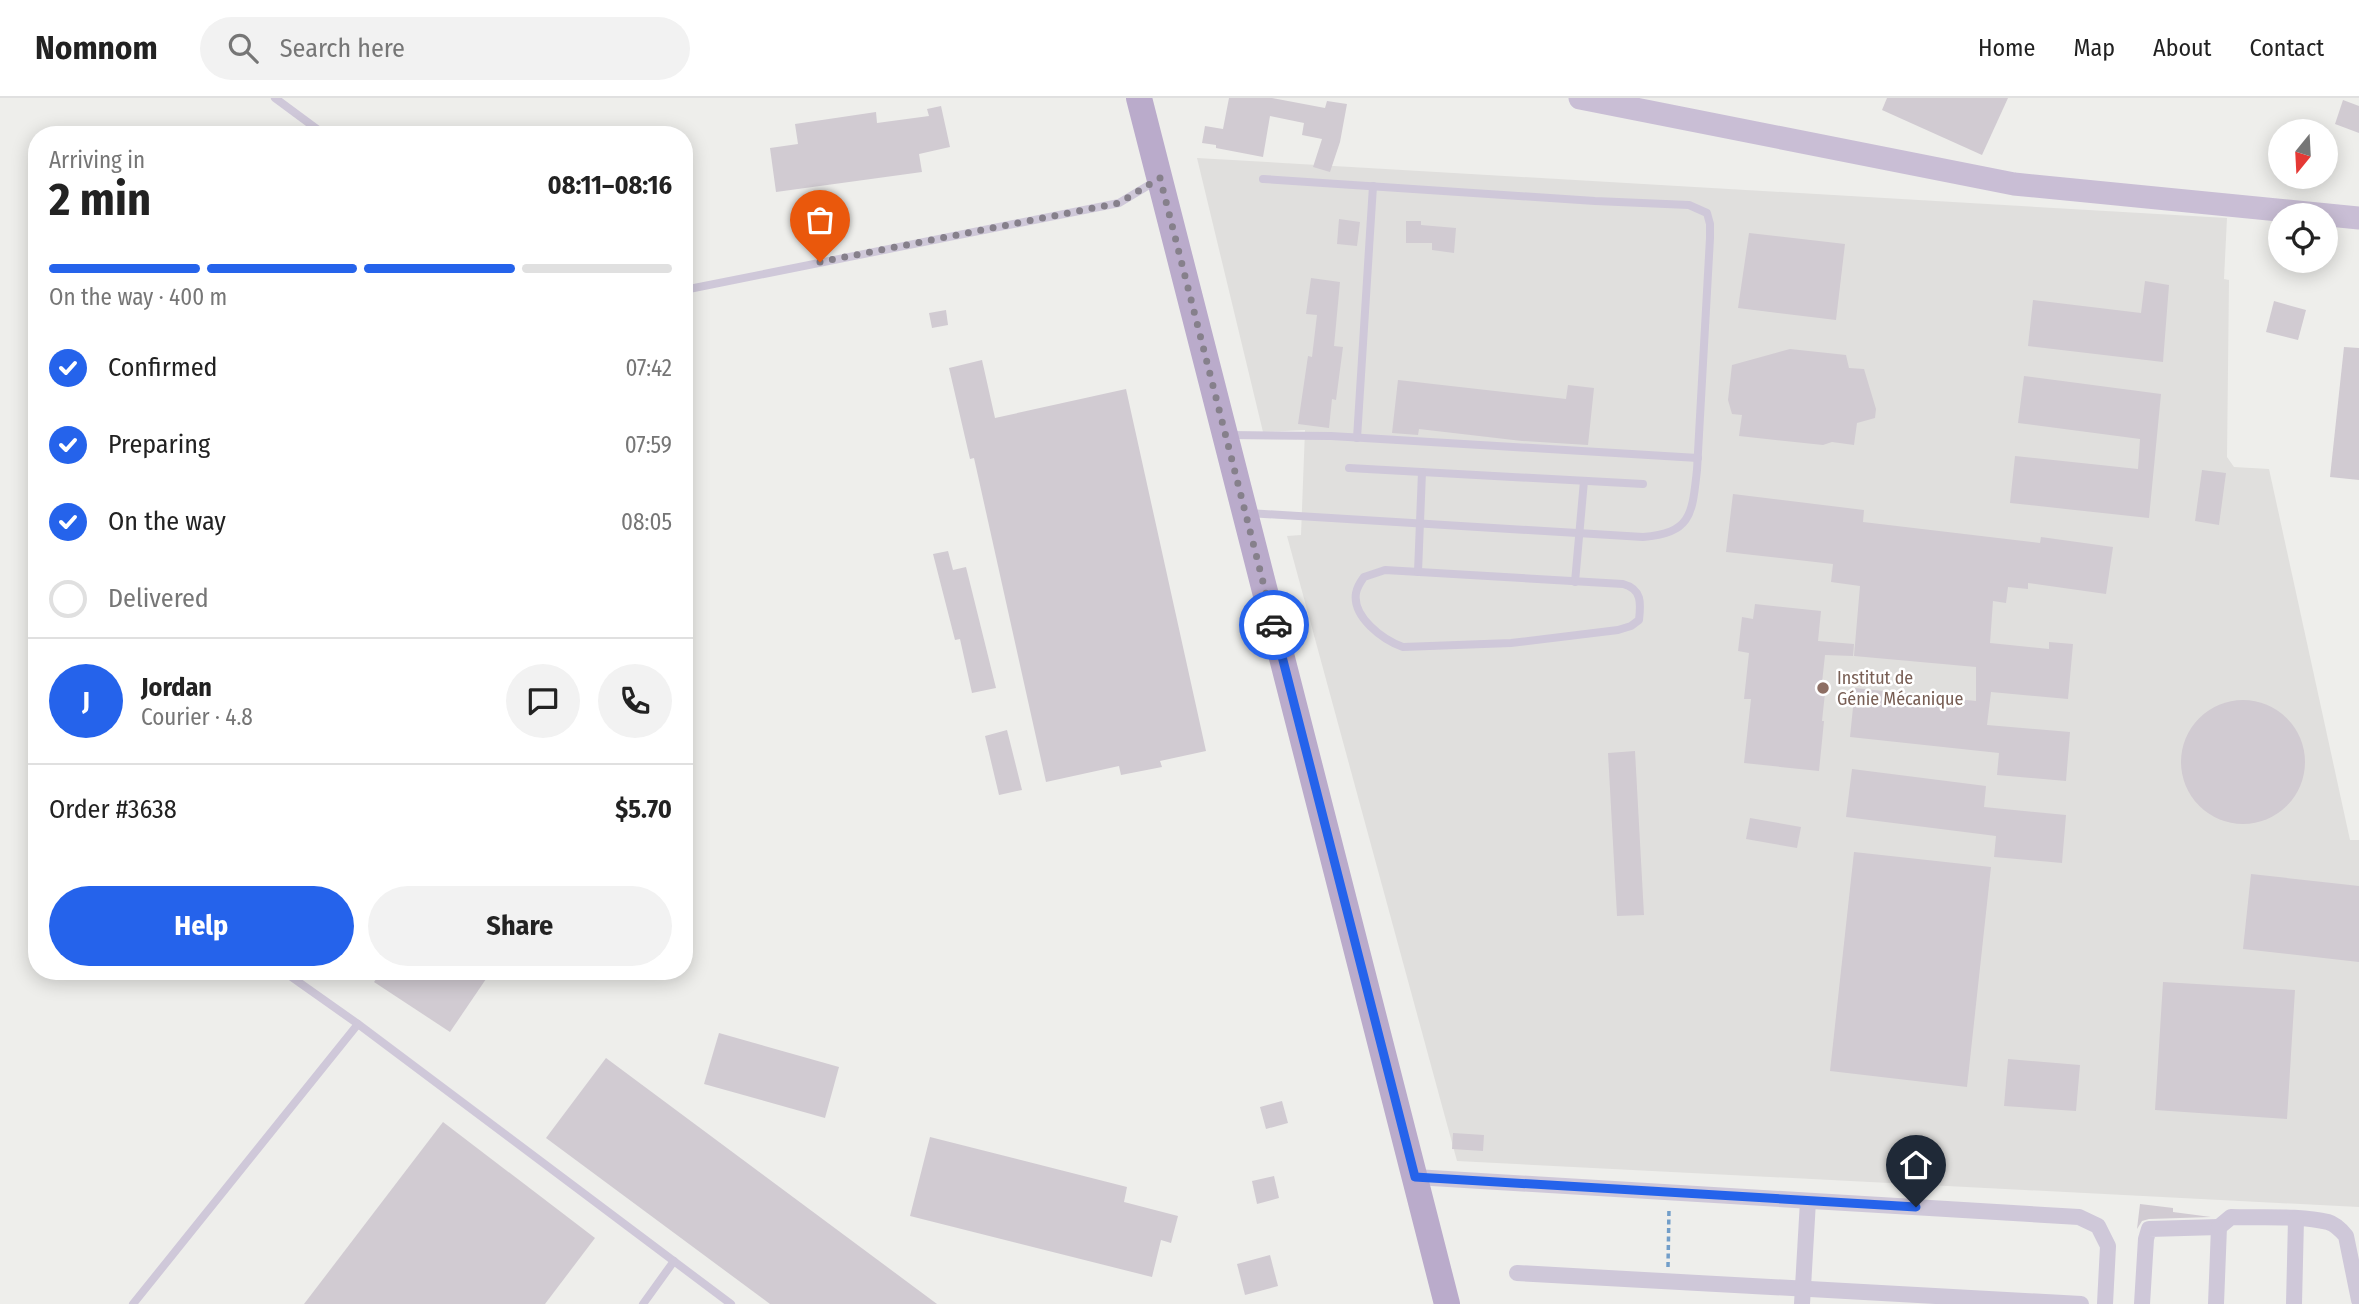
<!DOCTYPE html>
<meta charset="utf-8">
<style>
:root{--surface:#fff;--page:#f2f2f2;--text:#222;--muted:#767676;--line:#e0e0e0;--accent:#2563eb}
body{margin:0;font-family:"Fira Sans Condensed",sans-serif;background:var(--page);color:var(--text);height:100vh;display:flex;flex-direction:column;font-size:26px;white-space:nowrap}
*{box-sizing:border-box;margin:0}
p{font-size:23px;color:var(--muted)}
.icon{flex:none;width:38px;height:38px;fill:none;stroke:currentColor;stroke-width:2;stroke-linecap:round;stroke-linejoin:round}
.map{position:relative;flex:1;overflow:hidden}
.panel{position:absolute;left:28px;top:28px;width:665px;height:854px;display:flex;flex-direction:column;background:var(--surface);border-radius:28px;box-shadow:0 4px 18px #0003}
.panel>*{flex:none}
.needle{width:46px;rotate:198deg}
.tools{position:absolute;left:2268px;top:21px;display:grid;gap:14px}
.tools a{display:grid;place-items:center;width:70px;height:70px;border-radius:50%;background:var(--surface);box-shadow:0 4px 18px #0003;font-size:35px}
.pin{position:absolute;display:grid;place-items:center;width:60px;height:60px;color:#fff;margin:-72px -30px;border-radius:50% 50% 50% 0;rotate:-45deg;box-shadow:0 0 7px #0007}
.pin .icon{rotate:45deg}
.courier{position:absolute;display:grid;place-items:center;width:70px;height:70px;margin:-35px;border:5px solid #2563eb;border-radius:50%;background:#fff;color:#222;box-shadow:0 2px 9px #0007}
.head em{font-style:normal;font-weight:700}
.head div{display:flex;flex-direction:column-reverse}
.head{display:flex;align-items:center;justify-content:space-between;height:119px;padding:0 21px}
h1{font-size:46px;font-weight:700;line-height:52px}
.bar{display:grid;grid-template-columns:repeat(4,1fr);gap:10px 7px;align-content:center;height:84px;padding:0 21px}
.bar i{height:9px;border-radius:5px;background:var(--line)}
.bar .on{background:var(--accent)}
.bar p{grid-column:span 4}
.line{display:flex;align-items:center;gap:18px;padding:0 21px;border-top:2px solid var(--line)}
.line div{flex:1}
.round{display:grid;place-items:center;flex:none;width:74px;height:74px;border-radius:37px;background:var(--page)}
ol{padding:0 21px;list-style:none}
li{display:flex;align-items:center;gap:21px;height:77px}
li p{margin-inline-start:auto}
li .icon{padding:7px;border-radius:50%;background:var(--accent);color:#fff;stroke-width:4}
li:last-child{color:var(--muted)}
li i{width:38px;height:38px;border:4px solid var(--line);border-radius:50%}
.button{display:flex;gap:14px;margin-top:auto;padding:14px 21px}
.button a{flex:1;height:80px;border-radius:42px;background:var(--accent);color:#fff;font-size:28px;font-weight:700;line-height:80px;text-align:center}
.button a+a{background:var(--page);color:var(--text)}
header{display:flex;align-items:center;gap:42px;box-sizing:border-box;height:98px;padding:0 35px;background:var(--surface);border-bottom:2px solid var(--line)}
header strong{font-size:33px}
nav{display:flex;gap:38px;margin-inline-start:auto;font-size:24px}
.search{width:490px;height:63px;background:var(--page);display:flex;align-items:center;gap:18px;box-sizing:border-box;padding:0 24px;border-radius:38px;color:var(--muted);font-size:26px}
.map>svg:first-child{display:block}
.education{fill:#e0dfdd}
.building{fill:#d1cbd2}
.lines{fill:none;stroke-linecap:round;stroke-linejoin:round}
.path{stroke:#729ec9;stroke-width:3.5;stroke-dasharray:5 3.5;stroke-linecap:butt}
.lane{stroke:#cfc8d9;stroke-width:8}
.street{stroke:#cfc8d9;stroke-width:16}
.secondary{stroke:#c9bed5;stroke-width:23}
.primary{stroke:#baabcb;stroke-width:26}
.done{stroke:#86808b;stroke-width:7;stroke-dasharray:0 12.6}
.route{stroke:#2563eb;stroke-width:9}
.education-dot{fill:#8d6e63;stroke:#fff;stroke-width:2.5}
.labels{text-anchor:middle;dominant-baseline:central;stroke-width:5;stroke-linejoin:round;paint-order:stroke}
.education-label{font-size:18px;fill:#785e54;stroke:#fff;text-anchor:start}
</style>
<header>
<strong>Nomnom</strong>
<div class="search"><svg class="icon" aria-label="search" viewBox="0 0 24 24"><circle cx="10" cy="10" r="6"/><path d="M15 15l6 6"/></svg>Search here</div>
<nav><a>Home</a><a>Map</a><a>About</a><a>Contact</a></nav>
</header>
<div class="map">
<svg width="2359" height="1206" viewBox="0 0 2359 1206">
<rect width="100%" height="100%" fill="#eeeeeb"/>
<polygon class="education" points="1197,60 2227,120 2224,181 2229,182 2227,359 2234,369 2269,371 2350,742 2359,742 2359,1109 1457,1063 1287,438 1301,437 1305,332 1263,334"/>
<g class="building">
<polygon points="1229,0 1272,0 1325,10 1327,3 1347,6 1340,44 1330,74 1313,69 1322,41 1302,37 1304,25 1270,18 1263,59 1216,50 1216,47 1202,45 1205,28 1223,31"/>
<polygon points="1887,0 2008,0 1982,57 1882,12"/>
<polygon points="2343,2 2359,8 2359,35 2335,26"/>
<polygon points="941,8 950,49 919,56 922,74 776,94 770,50 798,46 795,26 876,14 877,25 929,18 927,11"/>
<polygon points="1339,121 1360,124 1357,148 1337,146"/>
<polygon points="1406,123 1421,123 1421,127 1456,130 1454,155 1432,152 1432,145 1406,145"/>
<polygon points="1749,135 1845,146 1836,222 1738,210"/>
<polygon points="1311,180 1340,184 1334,248 1343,249 1336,302 1332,301 1329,330 1298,326 1308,258 1312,259 1317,217 1306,216"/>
<polygon points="2145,183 2169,187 2163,264 2028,248 2033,202 2141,215"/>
<polygon points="2274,203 2306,212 2298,242 2266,234"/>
<polygon points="946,212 948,227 932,230 929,215"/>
<polygon points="2344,249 2359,250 2359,382 2330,379"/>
<polygon points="1790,251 1846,257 1849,270 1864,271 1876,311 1875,320 1857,325 1854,347 1832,344 1823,347 1739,338 1742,317 1732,316 1728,302 1732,267"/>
<polygon points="982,262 995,320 1126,291 1206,653 1160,663 1162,669 1121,677 1119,668 1046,684 974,360 970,361 949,270"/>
<polygon points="2024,278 2161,296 2149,420 2010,405 2015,358 2138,371 2140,341 2018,325"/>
<polygon points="1398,282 1566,301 1568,287 1594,290 1588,347 1522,343 1419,331 1418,337 1392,335"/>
<polygon points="2202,372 2226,375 2219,427 2195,423"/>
<polygon points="1733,396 1864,412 1863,424 2040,445 2041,439 2113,449 2106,496 2028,485 2028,491 2008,489 2006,505 1993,503 1990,545 2049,551 2049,544 2073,546 2068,601 1991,594 1987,627 2070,634 2066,683 1997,677 1999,655 1850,639 1855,590 1976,603 1976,569 1854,558 1860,488 1831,484 1833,466 1726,454"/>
<polygon points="948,453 953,472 966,469 996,590 972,595 960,541 955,542 933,456"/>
<polygon points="1755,506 1821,513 1818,543 1854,546 1853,558 1825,557 1821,594 1825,595 1822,623 1824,623 1819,673 1744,665 1751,601 1744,601 1749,555 1738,553 1742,519 1753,521"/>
<circle cx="2243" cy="664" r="62"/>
<polygon points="1007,632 1022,692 999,697 985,638"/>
<polygon points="1635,653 1644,817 1617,818 1608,655"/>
<polygon points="1852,671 1986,688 1984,709 2066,717 2062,765 1994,759 1996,738 1846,719"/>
<polygon points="1750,720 1801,729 1797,750 1746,741"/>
<polygon points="1854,754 1991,769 1967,989 1830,973"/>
<polygon points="2251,776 2359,788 2359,864 2243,851"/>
<polygon points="382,873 475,873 486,881 450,934 374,884"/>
<polygon points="2163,884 2295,892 2287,1021 2155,1012"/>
<polygon points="719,935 839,969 825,1020 704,986"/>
<polygon points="606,960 937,1206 770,1206 546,1040"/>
<polygon points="2008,961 2080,967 2076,1013 2004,1008"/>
<polygon points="1282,1003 1288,1025 1266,1031 1260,1009"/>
<polygon points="443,1024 595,1140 545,1206 304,1206"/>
<polygon points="1453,1035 1484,1037 1483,1053 1452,1051"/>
<polygon points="930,1039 1127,1089 1124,1104 1178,1118 1171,1145 1161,1142 1152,1179 910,1118"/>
<polygon points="1274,1078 1279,1100 1257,1106 1252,1083"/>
<polygon points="2140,1106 2173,1110 2173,1114 2211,1119 2149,1121 2142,1123 2137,1131"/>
<polygon points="1270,1157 1278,1188 1245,1197 1237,1166"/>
</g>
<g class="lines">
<polyline class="path" points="1668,1169 1669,1110"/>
<g class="lane">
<polyline points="275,0 325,37"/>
<polyline points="684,192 1119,105 1154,84"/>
<polyline points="1229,337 1331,338 1698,360"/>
<polyline points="1357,340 1373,88"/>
<polyline points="1349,370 1643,386"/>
<path d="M1248,415L1643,439C1692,435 1692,416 1697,372L1710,140V126L1707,115L1689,107L1595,103L1263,81"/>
<path d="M1385,472L1623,486C1642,491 1641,505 1639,522L1631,528L1618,532L1511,545L1403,549C1383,542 1352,519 1356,495C1357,490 1361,483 1364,479Z"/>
<polyline points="1418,474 1422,374"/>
<polyline points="1575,484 1584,383"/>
<polyline points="283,873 358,926 731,1206"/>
<polyline points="133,1206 358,926"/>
<polyline points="643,1206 674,1163"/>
</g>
<g class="street">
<polyline points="1415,1079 2079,1119 2098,1128 2108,1148 2105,1206"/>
<polyline points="1517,1175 2081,1206"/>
<polyline points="1802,1206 1808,1103"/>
<polyline points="2142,1206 2146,1141 2149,1131 2219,1129"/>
<path d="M2216,1206L2219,1129L2231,1119C2260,1120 2300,1117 2328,1124C2335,1126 2341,1132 2346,1138L2359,1202"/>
<polyline points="2294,1206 2296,1121"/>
</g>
<polyline class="secondary" points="1580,0 2014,86 2359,120"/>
<polyline class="primary" points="1139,0 1447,1206"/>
</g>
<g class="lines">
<polyline class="done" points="820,164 1119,105 1160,80 1274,527"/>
<polyline class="route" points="1274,527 1415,1079 1916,1109"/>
</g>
<circle class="education-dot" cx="1823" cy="590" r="7"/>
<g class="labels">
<g class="education-label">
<text x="1837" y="580">Institut de<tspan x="1837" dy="21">Génie Mécanique</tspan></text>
</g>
</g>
</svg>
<div class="tools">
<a><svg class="needle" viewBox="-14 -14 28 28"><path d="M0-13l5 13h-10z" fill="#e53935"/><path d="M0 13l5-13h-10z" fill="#767676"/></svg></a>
<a><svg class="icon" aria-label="locate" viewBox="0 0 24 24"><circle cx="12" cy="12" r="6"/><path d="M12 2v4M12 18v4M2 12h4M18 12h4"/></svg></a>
</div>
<div class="pin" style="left:820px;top:164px;background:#ea580c"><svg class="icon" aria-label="bag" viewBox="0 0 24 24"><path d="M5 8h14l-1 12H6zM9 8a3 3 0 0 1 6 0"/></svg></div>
<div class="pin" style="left:1916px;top:1109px;background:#1f2937"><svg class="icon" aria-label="home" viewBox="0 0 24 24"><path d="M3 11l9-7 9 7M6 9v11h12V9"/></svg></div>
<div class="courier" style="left:1274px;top:527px"><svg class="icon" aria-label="car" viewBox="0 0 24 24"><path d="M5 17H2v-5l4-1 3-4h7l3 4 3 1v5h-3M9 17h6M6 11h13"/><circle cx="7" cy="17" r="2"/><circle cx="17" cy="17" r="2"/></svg></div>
<section class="panel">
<div class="head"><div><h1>2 min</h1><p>Arriving in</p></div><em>08:11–08:16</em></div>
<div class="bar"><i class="on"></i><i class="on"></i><i class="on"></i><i></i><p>On the way · 400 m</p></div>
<ol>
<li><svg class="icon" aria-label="check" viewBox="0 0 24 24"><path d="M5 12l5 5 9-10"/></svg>Confirmed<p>07:42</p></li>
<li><svg class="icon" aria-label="check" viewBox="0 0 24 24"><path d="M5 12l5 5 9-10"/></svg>Preparing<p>07:59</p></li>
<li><svg class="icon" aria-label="check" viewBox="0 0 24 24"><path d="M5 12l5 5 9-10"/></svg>On the way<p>08:05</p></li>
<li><i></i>Delivered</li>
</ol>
<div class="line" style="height:126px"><b class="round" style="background:var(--accent);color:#fff">J</b><div><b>Jordan</b><p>Courier · 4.8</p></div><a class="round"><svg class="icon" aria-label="chat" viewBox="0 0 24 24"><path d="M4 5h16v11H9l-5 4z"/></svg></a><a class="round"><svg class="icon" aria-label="phone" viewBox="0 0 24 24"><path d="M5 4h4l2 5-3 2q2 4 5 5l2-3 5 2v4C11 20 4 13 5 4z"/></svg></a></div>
<div class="line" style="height:91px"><div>Order #3638</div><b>$5.70</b></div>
<div class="button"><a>Help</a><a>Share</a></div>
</section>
</div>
